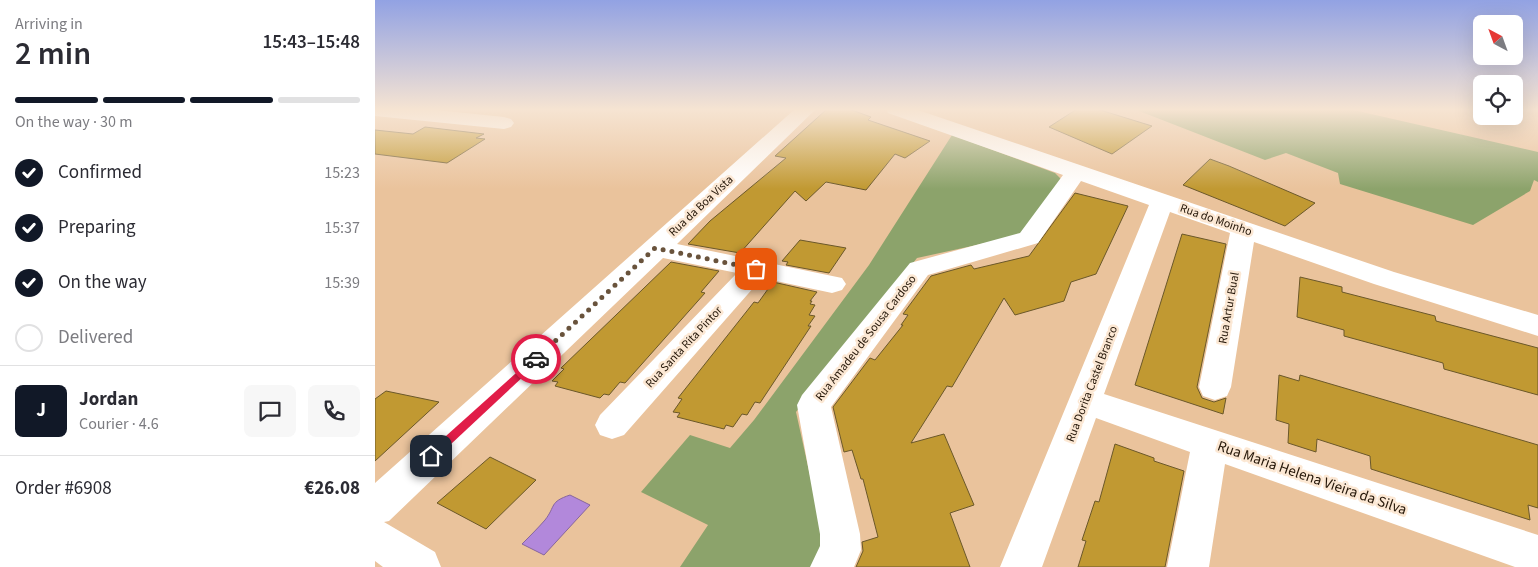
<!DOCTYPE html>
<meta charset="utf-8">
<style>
:root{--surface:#fff;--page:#f7f7f7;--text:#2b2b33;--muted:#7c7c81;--line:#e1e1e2;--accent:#111827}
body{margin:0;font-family:"Source Sans 3",sans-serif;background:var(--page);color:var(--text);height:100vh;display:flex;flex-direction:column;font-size:19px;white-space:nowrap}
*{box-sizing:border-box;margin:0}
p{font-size:16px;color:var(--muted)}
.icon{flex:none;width:28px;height:28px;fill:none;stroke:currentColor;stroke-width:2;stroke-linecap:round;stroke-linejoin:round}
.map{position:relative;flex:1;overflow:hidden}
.side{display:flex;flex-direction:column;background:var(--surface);width:375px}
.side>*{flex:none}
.needle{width:32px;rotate:319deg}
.tools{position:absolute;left:1098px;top:15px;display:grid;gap:10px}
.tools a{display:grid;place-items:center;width:50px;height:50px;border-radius:8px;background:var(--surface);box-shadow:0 5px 20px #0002;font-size:25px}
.pin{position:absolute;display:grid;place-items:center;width:42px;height:42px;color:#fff;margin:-21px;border-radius:10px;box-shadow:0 2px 8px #0006}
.courier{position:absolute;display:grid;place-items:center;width:50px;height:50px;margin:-25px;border:4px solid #e11d48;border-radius:50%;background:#fff;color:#222;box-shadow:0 1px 6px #0007}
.headline em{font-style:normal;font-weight:600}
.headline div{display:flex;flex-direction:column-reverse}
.headline{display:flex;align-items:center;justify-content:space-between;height:85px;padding:0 15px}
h1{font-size:32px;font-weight:600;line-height:38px}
.bar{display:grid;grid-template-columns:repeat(4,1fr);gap:8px 5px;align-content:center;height:60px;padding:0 15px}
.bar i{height:6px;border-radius:4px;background:var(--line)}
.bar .on{background:var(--accent)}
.bar p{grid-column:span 4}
.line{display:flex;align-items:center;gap:12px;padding:0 15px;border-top:1px solid var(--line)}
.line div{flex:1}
.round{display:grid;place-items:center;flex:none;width:52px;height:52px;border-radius:8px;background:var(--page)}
ol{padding:0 15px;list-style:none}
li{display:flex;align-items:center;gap:15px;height:55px}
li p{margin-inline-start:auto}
li .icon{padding:5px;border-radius:50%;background:var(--accent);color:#fff;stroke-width:4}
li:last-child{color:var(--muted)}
li i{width:28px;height:28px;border:2px solid var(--line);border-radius:50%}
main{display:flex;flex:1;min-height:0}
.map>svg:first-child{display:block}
.green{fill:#8ca36b}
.water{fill:#b288db;stroke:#87669c}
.building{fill:#c19932;stroke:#6b582a}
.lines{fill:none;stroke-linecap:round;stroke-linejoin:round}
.minor{fill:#fff;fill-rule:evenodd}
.route{fill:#e11d48}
.done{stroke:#69533c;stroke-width:5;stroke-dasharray:0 9}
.labels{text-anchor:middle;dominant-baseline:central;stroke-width:5;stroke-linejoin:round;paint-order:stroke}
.street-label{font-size:12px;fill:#241608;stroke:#fce8d4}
.near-street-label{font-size:15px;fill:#241608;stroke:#fce8d4}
</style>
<main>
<section class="side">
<div class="headline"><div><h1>2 min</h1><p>Arriving in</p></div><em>15:43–15:48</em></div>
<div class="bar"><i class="on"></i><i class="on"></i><i class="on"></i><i></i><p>On the way · 30 m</p></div>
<ol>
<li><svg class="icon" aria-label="check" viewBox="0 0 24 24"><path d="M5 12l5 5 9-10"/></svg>Confirmed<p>15:23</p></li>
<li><svg class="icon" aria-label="check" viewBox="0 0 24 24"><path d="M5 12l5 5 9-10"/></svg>Preparing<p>15:37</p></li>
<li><svg class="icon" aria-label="check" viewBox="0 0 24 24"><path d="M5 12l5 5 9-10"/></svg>On the way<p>15:39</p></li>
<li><i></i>Delivered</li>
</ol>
<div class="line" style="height:90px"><b class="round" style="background:var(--accent);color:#fff">J</b><div><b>Jordan</b><p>Courier · 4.6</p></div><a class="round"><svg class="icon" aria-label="chat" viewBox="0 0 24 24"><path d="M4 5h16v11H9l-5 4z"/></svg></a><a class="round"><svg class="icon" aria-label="phone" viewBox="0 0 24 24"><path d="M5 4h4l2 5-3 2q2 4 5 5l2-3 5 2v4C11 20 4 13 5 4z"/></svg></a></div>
<div class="line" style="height:65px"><div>Order #6908</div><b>€26.08</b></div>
</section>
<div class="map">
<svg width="1163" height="567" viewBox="0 0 1163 567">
<rect width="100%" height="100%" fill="#eac39c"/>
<g class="green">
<polygon points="759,109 974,109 1163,152 1163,182 1159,180 1155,191 1098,225 965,184 963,173 911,153 890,160"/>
<polygon points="577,135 680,173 687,180 648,235 542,258 421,412 451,548 440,567 305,567 333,525 266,492 315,435 355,448 379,420 494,265"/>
</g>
<path class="water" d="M195,495L215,505L169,555L147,544C155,536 163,528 170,520C181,506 174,502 195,495Z"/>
<g class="building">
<polygon points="452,109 474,109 496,117 493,120 555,141 530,158 520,154 491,190 451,182 431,201 420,191 365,253 313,244 335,221 411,158 400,156"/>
<polygon points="702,109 722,109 777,126 737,154 674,127"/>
<polygon points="50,127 109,134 101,138 110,139 72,163 0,154 0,130 38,134"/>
<polygon points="835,159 854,166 940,203 910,226 808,185"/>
<polygon points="700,193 753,206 721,274 696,282 689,301 640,315 629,298 577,387 572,386 536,443 569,434 599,505 575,513 595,567 481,567 488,551 487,542 503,537 488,479 486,479 477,450 469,452 458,407 495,358 500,360 528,325 526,325 533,315 528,314 556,276 596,265 599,269 654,256"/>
<polygon points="807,234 851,244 822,387 827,398 839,402 851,398 848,414 760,385"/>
<polygon points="425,240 471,248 454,273 411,265 413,262 407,261"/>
<polygon points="296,262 344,271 326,292 330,293 250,383 245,382 234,395 229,394 225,398 180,386 183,382 177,381 189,369 186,368"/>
<polygon points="925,277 967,287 967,292 1060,316 1061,321 1163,348 1163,395 1069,369 1068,363 969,336 969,330 922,317"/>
<polygon points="398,282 442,292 435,301 437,301 435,304 440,305 434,315 440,316 433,326 436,326 385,403 380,402 372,415 367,414 358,427 351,425 349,429 302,417 305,413 298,412 307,399 303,398 379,302 383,303"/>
<polygon points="904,375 924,381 925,375 1163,445 1163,508 1153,505 1155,520 996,469 995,456 942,439 941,452 913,443 914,424 901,420"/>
<polygon points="11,391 64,402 0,461 0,399"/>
<polygon points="740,444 779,458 779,461 809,471 790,567 703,567 711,541 707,540 720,501 724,502"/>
<polygon points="115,457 161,480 111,529 62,503"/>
</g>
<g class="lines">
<g class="minor">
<polygon points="0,109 51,109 129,117 136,119 139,123 136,127 129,129 0,116"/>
<polygon points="420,109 441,109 302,244 467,278 471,284 467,290 457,293 387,278 249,435 237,439 225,435 220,425 225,415 362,273 288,258 14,521 9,522 60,552 66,567 8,567 0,561 0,483"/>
<polygon points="511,109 540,109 1019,272 1163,315 1163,336 999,284 879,242 856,387 852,396 840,400 828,396 824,387 855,233 795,212 729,394 1163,535 1163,567 1140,567 850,464 834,567 792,567 815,452 721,418 667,567 625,567 774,205 706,181 663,243 553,275 456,407 485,534 486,550 479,567 435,567 445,546 445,534 422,405 427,395 535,263 645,233 688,175 513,113"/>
</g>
</g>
<linearGradient id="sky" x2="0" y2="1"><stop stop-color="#92a2e3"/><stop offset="0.58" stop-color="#f6e4d2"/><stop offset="1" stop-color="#f6e4d2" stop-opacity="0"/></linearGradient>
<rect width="1163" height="189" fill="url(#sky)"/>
<polygon class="route" points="161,355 165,356 165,361 60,459 52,459 51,456 52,453"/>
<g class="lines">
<polyline class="done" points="161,359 280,248 381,269"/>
</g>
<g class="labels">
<g class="street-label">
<text transform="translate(326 206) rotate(-43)">Rua da Boa Vista</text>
<text transform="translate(841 220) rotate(19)">Rua do Moinho</text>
<text transform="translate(854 308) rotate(-80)">Rua Artur Bual</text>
<text transform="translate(491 338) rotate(-52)">Rua Amadeu de Sousa Cardoso</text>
<text transform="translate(309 347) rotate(-47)">Rua Santa Rita Pintor</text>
<text transform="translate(717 384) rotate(-69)">Rua Dorita Castel Branco</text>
</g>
<g class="near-street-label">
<text transform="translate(937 478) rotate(19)">Rua Maria Helena Vieira da Silva</text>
</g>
</g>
</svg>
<div class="tools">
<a><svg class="needle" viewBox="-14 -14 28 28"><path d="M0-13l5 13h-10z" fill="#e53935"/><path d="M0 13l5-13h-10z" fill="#7c7c81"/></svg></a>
<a><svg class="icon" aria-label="locate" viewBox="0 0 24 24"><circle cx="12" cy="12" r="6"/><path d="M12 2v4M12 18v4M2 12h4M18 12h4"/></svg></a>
</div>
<div class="pin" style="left:381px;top:269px;background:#ea580c"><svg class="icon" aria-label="bag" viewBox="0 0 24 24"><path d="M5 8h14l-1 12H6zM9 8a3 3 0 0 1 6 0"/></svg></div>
<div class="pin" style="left:56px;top:456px;background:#1f2937"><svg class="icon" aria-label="home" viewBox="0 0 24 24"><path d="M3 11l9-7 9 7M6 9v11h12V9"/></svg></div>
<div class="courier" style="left:161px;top:359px"><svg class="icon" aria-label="car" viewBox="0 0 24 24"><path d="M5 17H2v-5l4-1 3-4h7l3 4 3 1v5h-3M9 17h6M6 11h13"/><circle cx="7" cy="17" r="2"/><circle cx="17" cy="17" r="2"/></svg></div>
</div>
</main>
